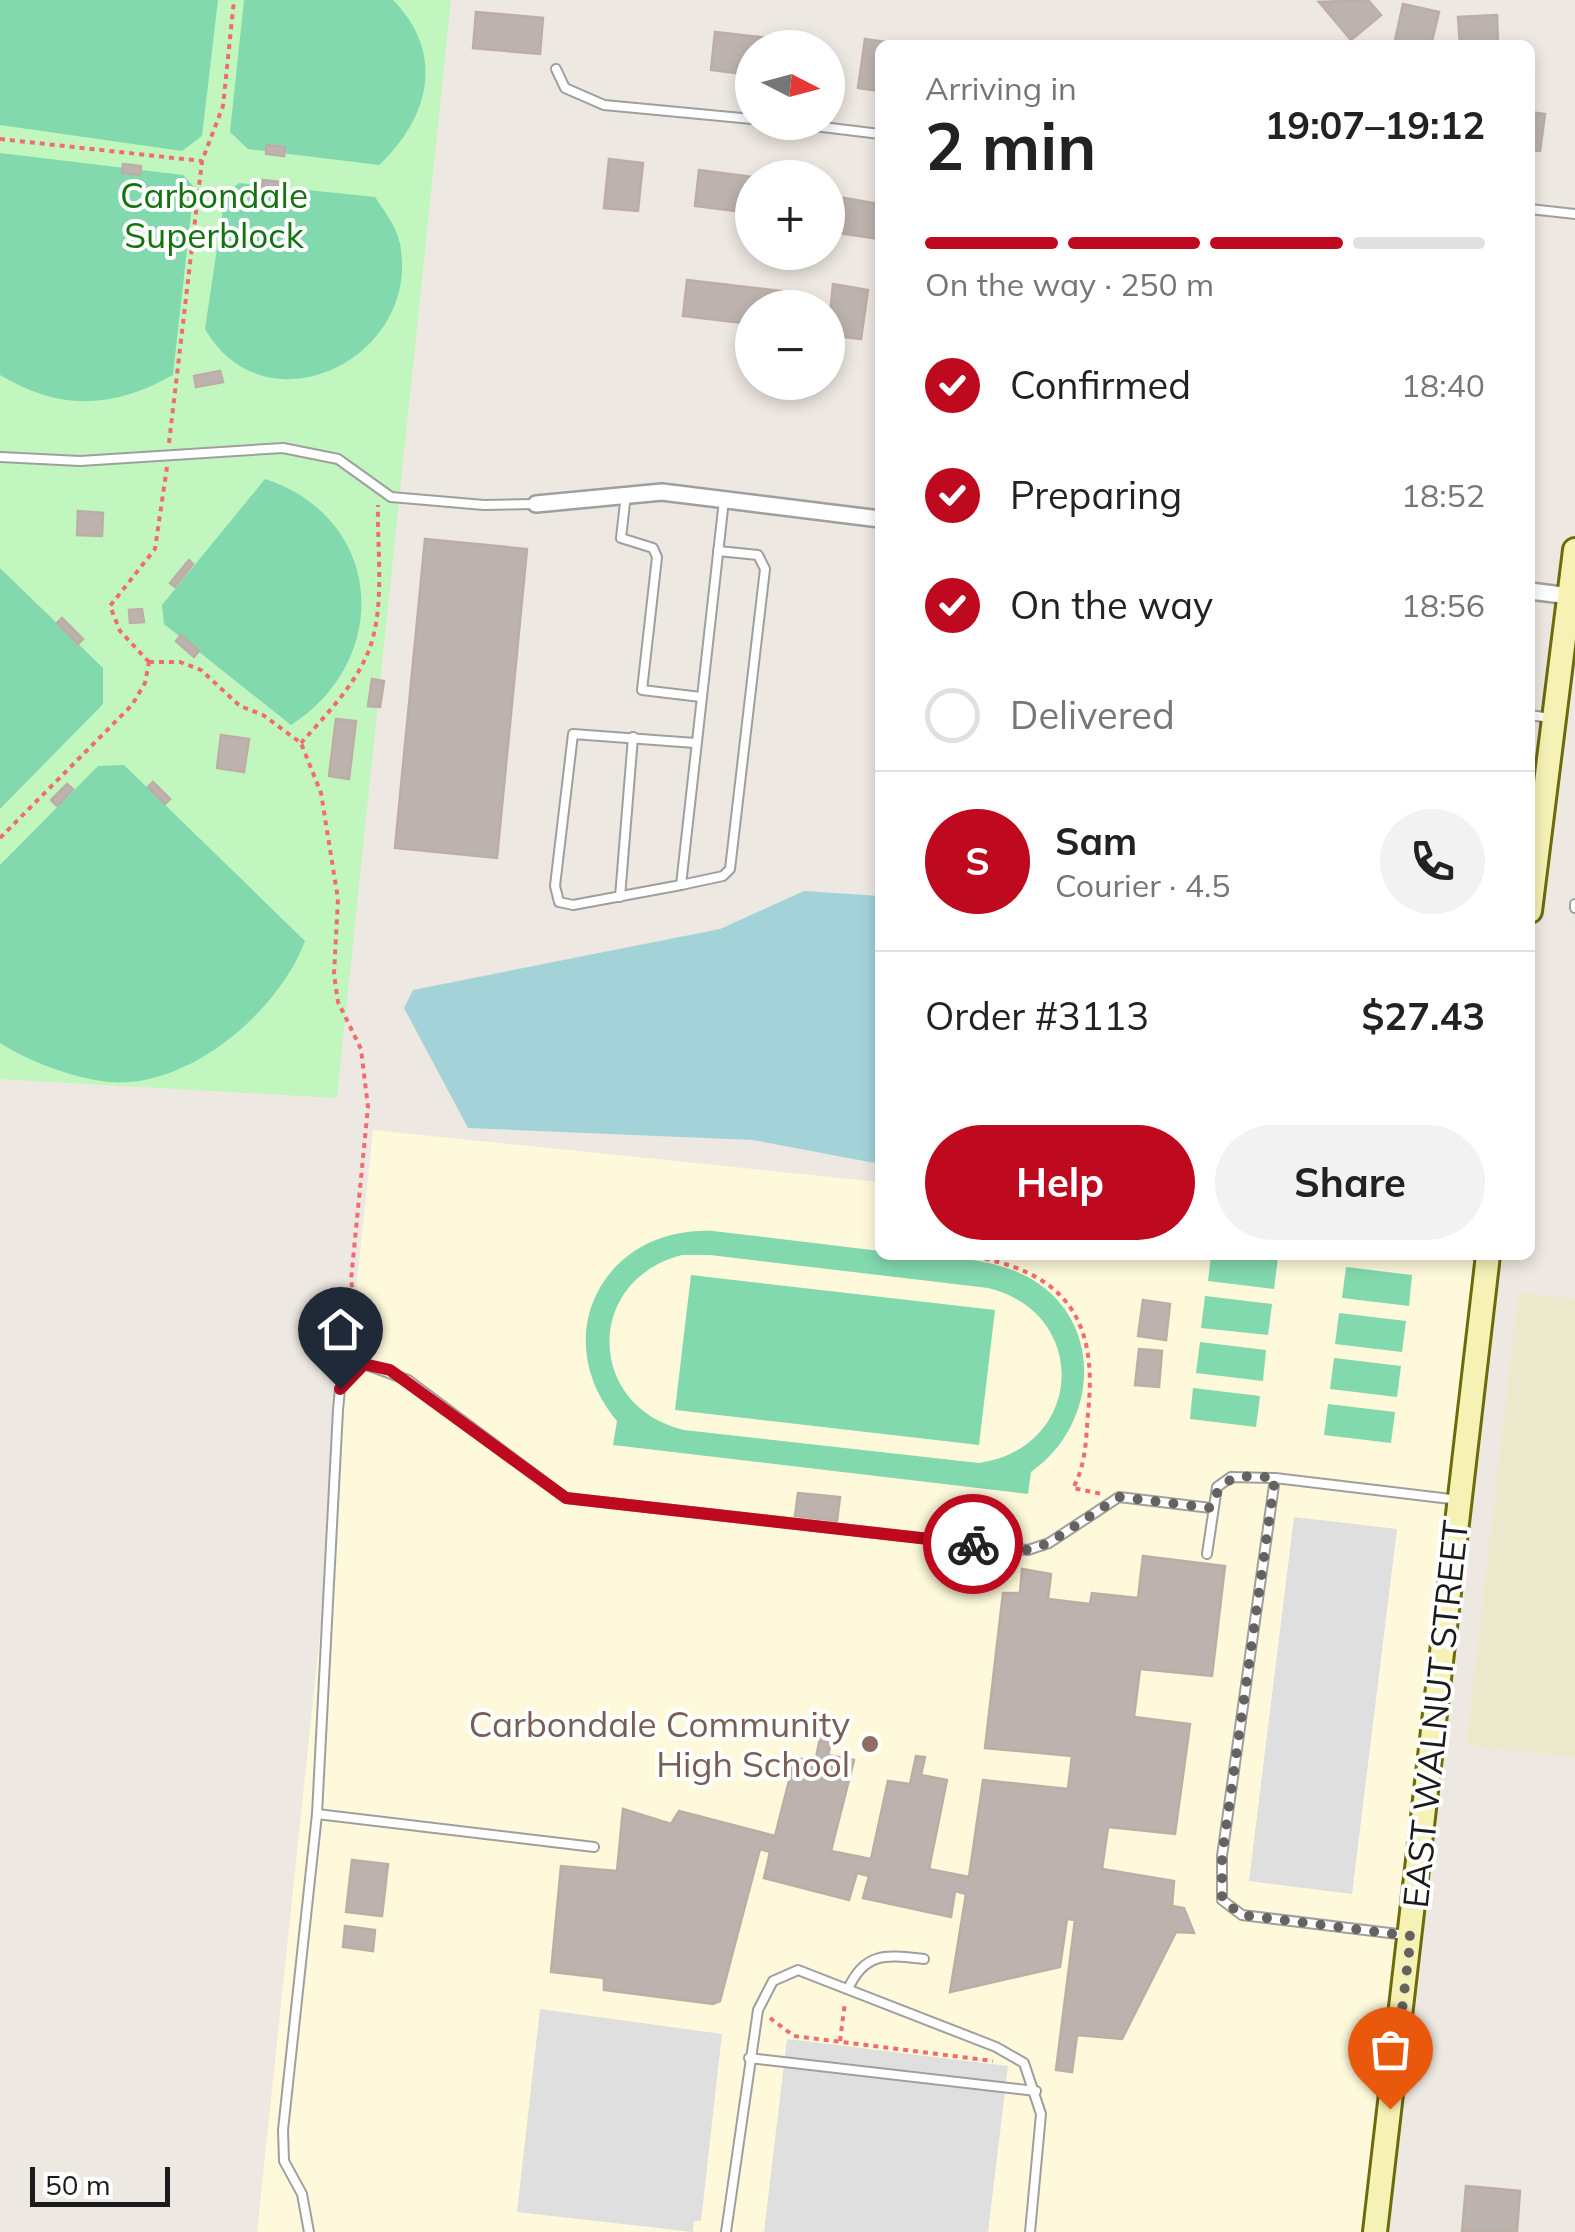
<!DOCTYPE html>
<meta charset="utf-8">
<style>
:root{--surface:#fff;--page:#f2f2f2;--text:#222;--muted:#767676;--line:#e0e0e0;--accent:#be091e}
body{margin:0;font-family:Mulish,sans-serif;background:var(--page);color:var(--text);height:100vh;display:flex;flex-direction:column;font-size:38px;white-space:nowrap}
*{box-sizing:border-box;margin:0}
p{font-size:32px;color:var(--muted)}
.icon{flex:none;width:55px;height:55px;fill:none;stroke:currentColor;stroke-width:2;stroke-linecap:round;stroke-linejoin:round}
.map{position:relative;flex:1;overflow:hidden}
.drawer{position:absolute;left:875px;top:40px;width:660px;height:1220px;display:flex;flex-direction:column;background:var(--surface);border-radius:15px;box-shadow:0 5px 15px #0003}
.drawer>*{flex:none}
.needle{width:65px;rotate:96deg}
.tools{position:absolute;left:735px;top:30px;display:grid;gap:20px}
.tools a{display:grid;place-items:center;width:110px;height:110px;border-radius:50%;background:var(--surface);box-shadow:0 5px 15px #0003;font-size:50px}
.scale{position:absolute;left:30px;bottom:25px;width:140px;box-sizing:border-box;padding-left:10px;border:5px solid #1b1b1b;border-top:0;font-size:28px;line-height:35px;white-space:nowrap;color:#1b1b1b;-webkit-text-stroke:8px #fff;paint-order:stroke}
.pin{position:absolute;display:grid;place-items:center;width:85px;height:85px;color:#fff;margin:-102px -42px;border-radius:50% 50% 50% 0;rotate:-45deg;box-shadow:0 0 10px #0007}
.pin .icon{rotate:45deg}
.courier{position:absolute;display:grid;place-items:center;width:100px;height:100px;margin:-50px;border:8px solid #be091e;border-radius:50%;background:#fff;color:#222;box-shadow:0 2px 12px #0007}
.overview em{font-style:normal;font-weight:700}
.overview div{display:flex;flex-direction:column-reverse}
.overview{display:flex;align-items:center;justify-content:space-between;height:170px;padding:0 50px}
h1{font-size:65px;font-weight:700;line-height:75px}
.bar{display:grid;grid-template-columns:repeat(4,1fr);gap:15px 10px;align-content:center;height:120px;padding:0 50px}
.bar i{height:12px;border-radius:8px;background:var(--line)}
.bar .current{background:var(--accent)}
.bar p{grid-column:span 4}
.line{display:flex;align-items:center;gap:25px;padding:0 50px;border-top:2px solid var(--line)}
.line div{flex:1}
.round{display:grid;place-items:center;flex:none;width:105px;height:105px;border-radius:52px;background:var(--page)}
ol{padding:0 50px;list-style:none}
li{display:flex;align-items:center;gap:30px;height:110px}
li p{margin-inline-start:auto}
li .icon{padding:10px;border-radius:50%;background:var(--accent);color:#fff;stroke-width:4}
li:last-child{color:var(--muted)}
li i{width:55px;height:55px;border:5px solid var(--line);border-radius:50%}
.button{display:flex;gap:20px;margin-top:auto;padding:20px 50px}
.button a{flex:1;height:115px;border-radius:60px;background:var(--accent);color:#fff;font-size:40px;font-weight:700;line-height:115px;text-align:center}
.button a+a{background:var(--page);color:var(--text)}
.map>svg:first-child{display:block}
.education{fill:#fdf9da}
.farmland{fill:#ebeacd}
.park{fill:#c1f6bf}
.pitch{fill:#82d9ae;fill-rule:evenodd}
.parking{fill:#dfdfdf}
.water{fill:#a3d3d9}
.building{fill:#bdb3ae;stroke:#bdada5;stroke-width:2.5}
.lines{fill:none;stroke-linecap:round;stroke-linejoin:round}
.lane-casing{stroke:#9f9f9f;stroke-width:12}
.street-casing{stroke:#9f9f9f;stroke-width:20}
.secondary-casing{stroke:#6b6b09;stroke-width:28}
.path{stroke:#f36c6d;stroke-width:4;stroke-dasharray:5 5;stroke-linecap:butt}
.lane{stroke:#fff;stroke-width:8}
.street{stroke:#fff;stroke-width:15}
.secondary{stroke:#f6f2b6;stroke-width:22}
.done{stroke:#646360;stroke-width:10;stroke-dasharray:0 18}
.route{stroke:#be091e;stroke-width:12}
.education-dot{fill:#8d6e63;stroke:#fff;stroke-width:4}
.labels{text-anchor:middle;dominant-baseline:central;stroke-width:8;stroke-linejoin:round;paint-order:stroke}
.park-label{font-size:35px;fill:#137310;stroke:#fff}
.street-label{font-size:35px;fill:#1b1b1b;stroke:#fff}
.education-label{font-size:35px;fill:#785e54;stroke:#fff;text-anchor:end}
</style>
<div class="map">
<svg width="1575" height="2232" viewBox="0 0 1575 2232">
<rect width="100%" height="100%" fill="#ede8e1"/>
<polygon class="education" points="373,1130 880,1182 880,1255 1488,1255 1374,2232 257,2232"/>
<polygon class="farmland" points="1518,1292 1575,1299 1575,1758 1466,1746"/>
<polygon class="park" points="0,0 451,0 337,1098 0,1079"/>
<g class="pitch">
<polygon points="0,0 218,0 202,136 182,151 0,125"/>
<path d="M244,0H393C446,54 429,118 379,165L248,149L230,132Z"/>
<path d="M0,153L183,175L194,187L173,375C112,409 60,411 0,375Z"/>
<path d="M239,183L375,197C384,211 397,227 400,244C422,359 265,434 205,329L225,195Z"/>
<path d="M265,479C384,518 393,659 291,725L164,624L162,605Z"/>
<polygon points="0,568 103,668 103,704 0,809"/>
<path d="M124,765L305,941C279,1011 189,1089 109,1082C73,1078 30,1062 0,1043V865L98,766Z"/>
<path d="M713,1231L880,1251V1255C925,1255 983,1255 1024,1275C1106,1316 1100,1424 1031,1472L1028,1494L613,1445L617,1421C546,1336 604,1226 713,1231ZM682,1255H710L988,1288C1091,1313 1084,1448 979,1463L684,1430C586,1407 584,1280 682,1255Z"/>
<polygon points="1211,1255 1278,1258 1274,1289 1208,1281"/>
<polygon points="1346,1267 1412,1275 1409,1306 1342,1298"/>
<polygon points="691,1275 995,1310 979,1445 675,1410"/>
<polygon points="1205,1296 1272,1304 1268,1335 1201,1328"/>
<polygon points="1339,1313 1406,1321 1402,1352 1335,1344"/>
<polygon points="1200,1342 1266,1350 1263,1381 1196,1373"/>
<polygon points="1334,1358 1401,1366 1397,1397 1330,1389"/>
<polygon points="1193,1388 1260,1396 1256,1427 1190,1419"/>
<polygon points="1328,1404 1395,1412 1391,1443 1324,1435"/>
</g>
<g class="parking">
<polygon points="1294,1517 1397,1529 1352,1894 1249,1881"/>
<polygon points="540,2009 722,2034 701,2221 694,2221 693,2232 517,2212"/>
<polygon points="787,2039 1008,2066 988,2232 764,2232"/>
</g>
<polygon class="water" points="804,891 880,896 880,1164 753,1140 468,1128 404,1008 413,990 720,929"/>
<g class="building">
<polygon points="1368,0 1381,15 1351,40 1319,2"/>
<polygon points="1403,4 1439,12 1431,45 1394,45"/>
<polygon points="476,12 543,18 540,54 473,48"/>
<polygon points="1497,15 1498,45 1460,45 1458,17"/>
<polygon points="715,32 812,43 811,48 752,48 752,75 711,70"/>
<polygon points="865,39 899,44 880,45 880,91 858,88"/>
<polygon points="1530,112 1545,114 1540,151 1530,150"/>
<polygon points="267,145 285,147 284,156 266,154"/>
<polygon points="609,159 643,163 638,211 604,208"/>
<polygon points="123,164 141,166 140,175 122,173"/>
<polygon points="699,170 760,178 752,178 752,213 695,206"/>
<polygon points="263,180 281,182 280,190 262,188"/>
<polygon points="844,198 880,204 880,239 838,233"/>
<polygon points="687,280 781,291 779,308 752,308 752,324 683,316"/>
<polygon points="833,284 868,290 861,339 828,335"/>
<polygon points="220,371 223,382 196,387 194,376"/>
<polygon points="78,511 103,513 102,536 77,535"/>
<polygon points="425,539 527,549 497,858 395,848"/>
<polygon points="189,560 193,564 175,587 170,583"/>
<polygon points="142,609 144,622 130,623 129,610"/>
<polygon points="62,618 83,639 78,644 57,623"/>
<polygon points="181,635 199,651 194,657 176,641"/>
<polygon points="372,679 384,681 380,707 368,706"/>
<polygon points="336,719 356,721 349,779 329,776"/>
<polygon points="221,735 249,739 244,772 217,768"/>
<polygon points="153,782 170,799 165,804 148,787"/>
<polygon points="67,784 73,789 57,806 51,800"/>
<polygon points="1143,1300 1170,1304 1166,1340 1138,1336"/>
<polygon points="1139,1349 1162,1351 1159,1387 1135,1385"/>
<polygon points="798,1493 840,1497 837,1521 795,1516"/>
<polygon points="1143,1556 1225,1566 1212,1676 1140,1669 1134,1717 1190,1724 1175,1834 1108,1827 1102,1869 1174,1881 1172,1906 1184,1908 1194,1933 1176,1932 1122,2039 1077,2035 1072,2072 1056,2070 1075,1920 1067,1919 1060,1967 950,1992 966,1894 955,1891 951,1917 863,1898 869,1876 857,1873 849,1900 764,1878 770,1852 760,1849 720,2001 713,2004 604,1990 604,1978 551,1972 561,1866 617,1871 623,1809 671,1824 679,1811 775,1836 795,1757 815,1763 821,1733 833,1736 828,1755 854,1760 831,1851 871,1859 888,1781 910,1784 916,1756 925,1757 921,1775 947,1780 929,1869 969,1877 983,1780 1068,1789 1072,1756 985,1748 1003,1593 1020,1593 1022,1569 1051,1574 1048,1599 1090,1604 1092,1593 1138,1598"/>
<polygon points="352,1860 388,1864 382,1916 346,1912"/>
<polygon points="345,1926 375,1930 373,1951 343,1947"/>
<polygon points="1466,2186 1520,2191 1517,2232 1462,2232"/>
</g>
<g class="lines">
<g class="lane-casing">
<g id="lane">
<polyline points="556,69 565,88 604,105 752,119"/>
<polyline points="781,122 880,134"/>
<polyline points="1530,209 1575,214"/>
<polyline points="0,457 80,461 283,448 338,459 391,497 484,505 535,504"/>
<polyline points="626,494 621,538 653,548 657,557 642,690 701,697"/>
<polyline points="1530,715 1550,718"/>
<polyline points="695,743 573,734 555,886 559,902 573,905 681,885 724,500"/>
<polyline points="681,885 723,876 730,869 765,569 758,555 718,551"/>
<polyline points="620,897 633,737"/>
<polyline points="1575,904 1575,908"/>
<polyline points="1207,1554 1217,1487 1231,1477 1275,1478"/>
<polyline points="317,1814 338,1410 340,1389 364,1364 408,1380 566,1498 1028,1550 1049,1543 1119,1497 1211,1508"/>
<polyline points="1406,1935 1242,1915 1222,1900 1222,1856 1275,1478 1459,1500"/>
<path d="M848,1989C865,1951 887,1955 924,1959"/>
<polyline points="749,2058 1036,2091"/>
<polyline points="309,2232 302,2194 284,2161 283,2130 317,1814 594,1847"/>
<polyline points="726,2232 758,2010 773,1981 798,1970 996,2047 1024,2063 1041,2114 1030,2232"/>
</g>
</g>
<g class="street-casing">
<g id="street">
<polyline points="536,504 662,492 880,519"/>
<polyline points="1530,591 1570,596"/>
</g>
</g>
<g class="secondary-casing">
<g id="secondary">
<polyline points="1530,911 1575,550"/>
<polyline points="1375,2232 1488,1255"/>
</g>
</g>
<g class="path">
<polyline points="0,139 202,161"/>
<polyline points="169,443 202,161 223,106 234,0"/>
<polyline points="149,662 180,662 201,670 240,706 263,715 301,743 321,793 338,899 334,974 338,1002 361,1049 368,1107 351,1280 362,1352"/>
<polyline points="149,662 120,631 110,606 155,549 167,467"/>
<path d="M301,743C326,715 358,682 370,647C385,605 377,549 378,505"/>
<polyline points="0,838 132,705 145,683 149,662"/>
<path d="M965,1255C1061,1270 1099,1314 1088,1413C1086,1439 1086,1465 1073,1488L1102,1494"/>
<polyline points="770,2018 794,2036 993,2061"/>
<polyline points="840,2041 845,2002"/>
</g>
<use href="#lane" class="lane"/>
<use href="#street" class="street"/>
<use href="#secondary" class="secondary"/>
</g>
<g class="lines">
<path class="done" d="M973,1544L1028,1550L1049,1543L1119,1497L1211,1508C1221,1472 1242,1475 1275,1478L1222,1856V1900L1242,1915L1411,1936L1390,2109"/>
<polyline class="route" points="340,1389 364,1364 390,1370 566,1498 973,1544"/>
</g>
<circle class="education-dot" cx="870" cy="1744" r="10"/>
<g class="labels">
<g class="park-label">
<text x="214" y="195">Carbondale<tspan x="214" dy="40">Superblock</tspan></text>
</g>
<g class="street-label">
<text transform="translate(1435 1714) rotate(-84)">EAST WALNUT STREET</text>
</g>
<g class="education-label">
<text x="850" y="1724">Carbondale Community<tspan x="850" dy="40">High School</tspan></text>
</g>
</g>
</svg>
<div class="tools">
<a><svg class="needle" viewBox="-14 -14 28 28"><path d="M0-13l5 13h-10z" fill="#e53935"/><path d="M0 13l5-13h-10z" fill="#767676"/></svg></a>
<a>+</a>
<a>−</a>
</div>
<div class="scale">50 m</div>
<div class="pin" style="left:1390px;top:2109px;background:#ea580c"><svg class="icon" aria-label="bag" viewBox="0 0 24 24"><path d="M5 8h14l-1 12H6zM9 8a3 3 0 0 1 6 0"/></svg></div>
<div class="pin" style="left:340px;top:1389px;background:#1f2937"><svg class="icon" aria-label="home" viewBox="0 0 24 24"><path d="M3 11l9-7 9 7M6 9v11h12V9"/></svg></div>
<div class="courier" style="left:973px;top:1544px"><svg class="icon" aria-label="bike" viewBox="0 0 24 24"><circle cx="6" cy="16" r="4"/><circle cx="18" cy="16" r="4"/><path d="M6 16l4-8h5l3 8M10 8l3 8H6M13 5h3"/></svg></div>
<section class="drawer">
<div class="overview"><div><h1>2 min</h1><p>Arriving in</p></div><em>19:07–19:12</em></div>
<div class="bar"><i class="current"></i><i class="current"></i><i class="current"></i><i></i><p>On the way · 250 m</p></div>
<ol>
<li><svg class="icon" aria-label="check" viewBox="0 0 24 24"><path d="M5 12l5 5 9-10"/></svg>Confirmed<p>18:40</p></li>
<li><svg class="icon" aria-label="check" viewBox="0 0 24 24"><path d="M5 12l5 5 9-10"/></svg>Preparing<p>18:52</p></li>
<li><svg class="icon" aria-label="check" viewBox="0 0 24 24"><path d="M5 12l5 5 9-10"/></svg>On the way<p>18:56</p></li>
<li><i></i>Delivered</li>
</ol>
<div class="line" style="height:180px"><b class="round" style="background:var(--accent);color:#fff">S</b><div><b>Sam</b><p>Courier · 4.5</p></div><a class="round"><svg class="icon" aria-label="phone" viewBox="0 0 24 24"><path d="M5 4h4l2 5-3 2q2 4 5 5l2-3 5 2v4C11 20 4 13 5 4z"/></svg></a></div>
<div class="line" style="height:130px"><div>Order #3113</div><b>$27.43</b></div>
<div class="button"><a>Help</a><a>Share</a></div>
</section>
</div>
